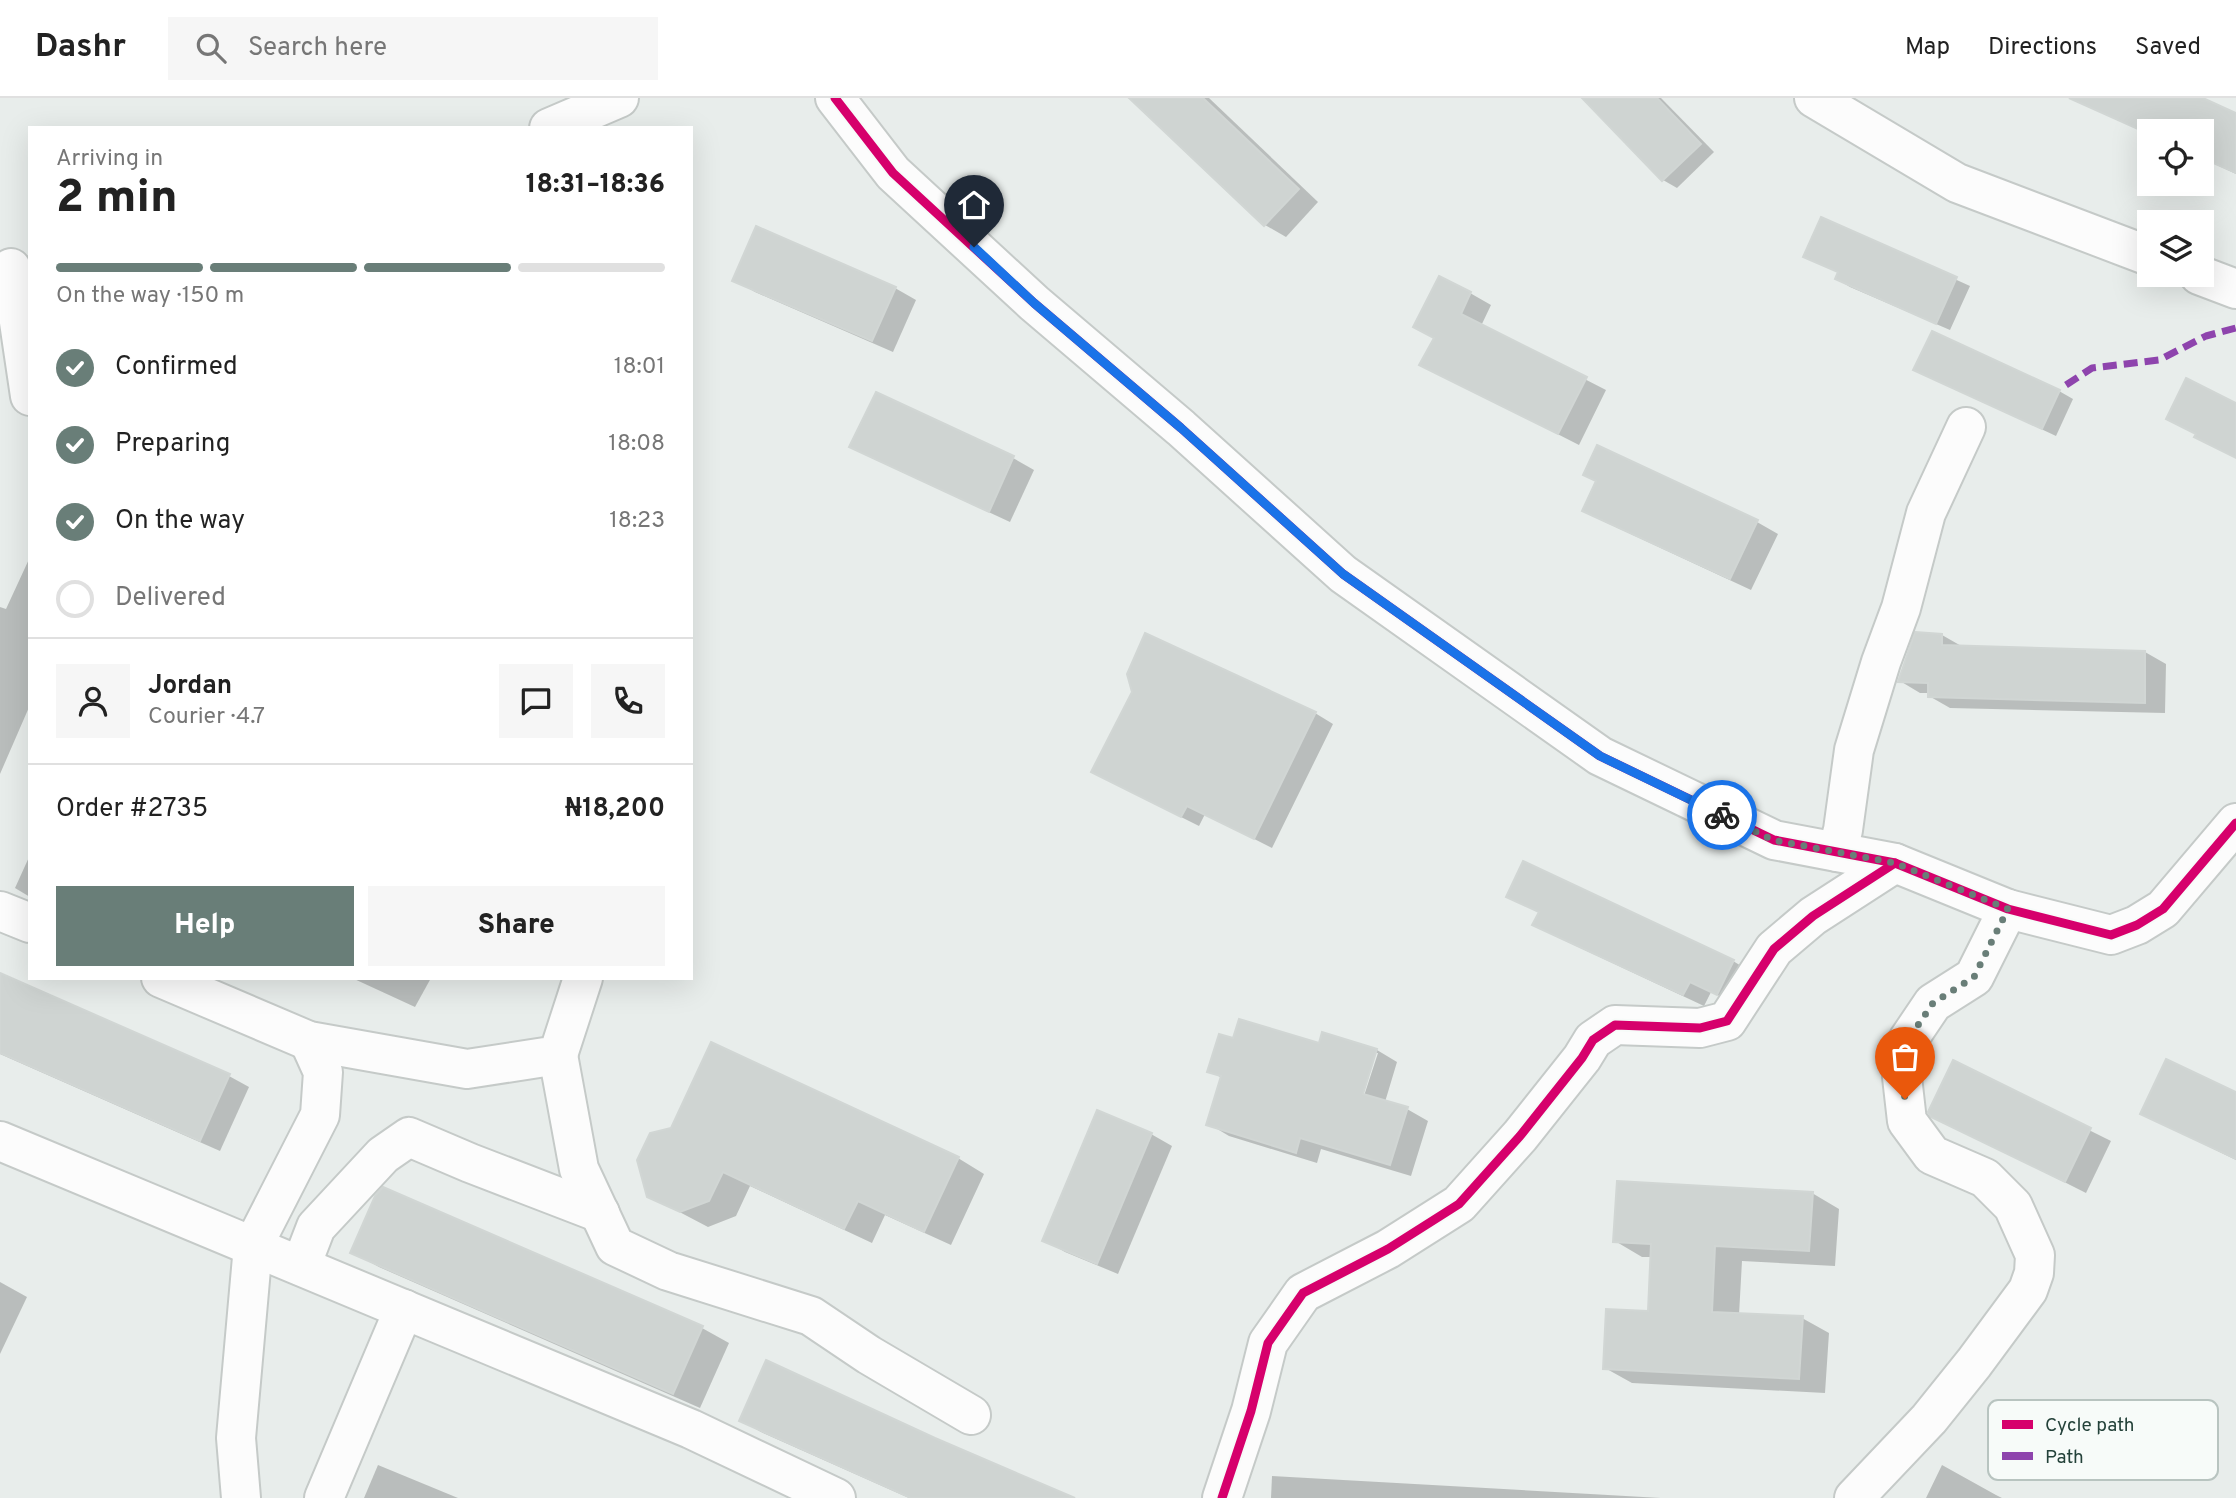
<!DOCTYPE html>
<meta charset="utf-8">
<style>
:root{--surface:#fff;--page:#f6f6f6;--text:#222;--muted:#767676;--line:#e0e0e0;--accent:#697e78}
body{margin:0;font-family:Overpass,sans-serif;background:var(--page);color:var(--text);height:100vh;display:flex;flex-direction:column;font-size:26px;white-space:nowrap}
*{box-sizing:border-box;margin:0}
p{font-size:23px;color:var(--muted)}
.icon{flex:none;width:38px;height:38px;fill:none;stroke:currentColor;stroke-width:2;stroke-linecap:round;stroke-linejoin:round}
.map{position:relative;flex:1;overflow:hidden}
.sheet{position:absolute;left:28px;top:28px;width:665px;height:854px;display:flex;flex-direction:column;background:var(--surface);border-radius:0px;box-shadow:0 7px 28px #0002}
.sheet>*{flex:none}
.tools{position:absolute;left:2137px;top:21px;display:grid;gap:14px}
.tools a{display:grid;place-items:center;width:77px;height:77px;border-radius:0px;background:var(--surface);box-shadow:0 7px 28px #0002;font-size:35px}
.pin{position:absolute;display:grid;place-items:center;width:60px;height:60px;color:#fff;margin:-72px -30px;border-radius:50% 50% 50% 0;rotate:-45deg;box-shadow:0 0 7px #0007}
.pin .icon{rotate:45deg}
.courier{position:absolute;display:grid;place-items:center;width:70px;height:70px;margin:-35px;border:5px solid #1a73e8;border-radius:50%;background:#fff;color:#222;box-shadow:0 2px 9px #0007}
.overview em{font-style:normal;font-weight:800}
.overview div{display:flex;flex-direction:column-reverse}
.overview{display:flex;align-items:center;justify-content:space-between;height:119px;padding:0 28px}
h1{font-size:46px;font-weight:800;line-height:52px}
.bar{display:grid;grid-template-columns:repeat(4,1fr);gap:10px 7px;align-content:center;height:84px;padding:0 28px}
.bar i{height:9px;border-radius:5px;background:var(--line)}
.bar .active{background:var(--accent)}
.bar p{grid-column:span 4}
.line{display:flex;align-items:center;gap:18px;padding:0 28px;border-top:2px solid var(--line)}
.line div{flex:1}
.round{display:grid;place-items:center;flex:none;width:74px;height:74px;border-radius:0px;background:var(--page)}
ol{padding:0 28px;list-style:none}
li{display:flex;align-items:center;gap:21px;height:77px}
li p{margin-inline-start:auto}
li .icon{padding:7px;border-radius:50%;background:var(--accent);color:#fff;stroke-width:4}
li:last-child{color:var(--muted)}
li i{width:38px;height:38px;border:4px solid var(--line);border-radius:50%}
.action{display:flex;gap:14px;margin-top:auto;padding:14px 28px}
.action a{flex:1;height:80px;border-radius:0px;background:var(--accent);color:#fff;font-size:28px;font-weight:800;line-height:80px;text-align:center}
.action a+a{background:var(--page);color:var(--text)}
header{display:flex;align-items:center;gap:42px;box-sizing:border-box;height:98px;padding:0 35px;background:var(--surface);border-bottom:2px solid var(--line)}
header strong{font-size:33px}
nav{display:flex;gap:38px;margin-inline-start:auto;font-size:24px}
.search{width:490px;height:63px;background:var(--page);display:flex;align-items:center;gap:18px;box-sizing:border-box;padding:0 24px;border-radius:0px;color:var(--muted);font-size:26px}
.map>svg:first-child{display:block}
.shadow{fill:#0003;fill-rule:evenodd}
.building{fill:#cfd4d2;stroke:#d1d6d4;stroke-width:2}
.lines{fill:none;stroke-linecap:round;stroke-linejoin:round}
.minor-casing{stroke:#c5cac8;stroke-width:42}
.minor{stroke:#fcfcfc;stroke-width:38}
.quiet{stroke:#8e44ad;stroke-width:7;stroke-dasharray:14 7;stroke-linecap:butt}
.cycleway-casing{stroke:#f7fbf9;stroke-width:13}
.cycleway{stroke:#d6006c;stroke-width:9}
.done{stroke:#697e78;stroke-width:7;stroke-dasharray:0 12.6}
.route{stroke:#1a73e8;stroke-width:9}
.key{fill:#f7fbf9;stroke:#b8c4c0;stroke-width:2}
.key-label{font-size:19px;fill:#24423a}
</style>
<header>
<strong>Dashr</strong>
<div class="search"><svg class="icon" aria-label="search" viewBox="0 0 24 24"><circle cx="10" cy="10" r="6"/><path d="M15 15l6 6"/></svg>Search here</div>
<nav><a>Map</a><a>Directions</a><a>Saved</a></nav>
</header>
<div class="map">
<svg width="2236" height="1400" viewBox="0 0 2236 1400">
<rect width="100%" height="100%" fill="#e8edeb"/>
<g class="shadow">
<polygon points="1132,0 1209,0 1318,104 1286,139 1265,127"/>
<polygon points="1597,0 1661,0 1714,54 1677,90 1663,82 1595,11"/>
<polygon points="2101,0 2199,0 2236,17 2236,76 2202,60 2202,33 2149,33 2149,37 2113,18"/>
<polygon points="1822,121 1970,188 1950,232 1850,189 1837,181 1840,175 1806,159"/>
<polygon points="735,182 895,190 916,202 893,254 755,194"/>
<polygon points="1470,195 1491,207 1481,228 1606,292 1579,347 1422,267"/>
<polygon points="1916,272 2059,293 2073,301 2056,338"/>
<polygon points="877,296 1013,360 1034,372 1010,424 872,360 852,349"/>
<polygon points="1597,350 1757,424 1778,436 1751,492 1605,424 1584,412 1598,384"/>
<polygon points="30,459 30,607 0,676 0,509 6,511"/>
<polygon points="1942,537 1963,549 2145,554 2166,566 2165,615 1950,610 1929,598 1929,595 1920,595 1900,583"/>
<polygon points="1315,615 1333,626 1272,750 1205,716 1199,728 1111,684"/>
<polygon points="30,757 30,799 15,790"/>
<polygon points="1508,798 1733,863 1753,875 1739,907 1711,894 1704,908 1555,838 1534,826 1540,815"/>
<polygon points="0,877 229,978 249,989 220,1053 0,956"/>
<polygon points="352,880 431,880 415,909"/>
<path d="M1323,937L1377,952L1397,964L1385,1004L1407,1011L1428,1023L1411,1078L1321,1051L1317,1065L1229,1038L1209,1026L1222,980L1209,973L1234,942L1321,947ZM1374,955H1378L1362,1004L1359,1003Z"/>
<polygon points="1954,965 2111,1043 2086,1095 1933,1018"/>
<polygon points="2236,996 2236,1062 2142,1016"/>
<polygon points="1151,1036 1172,1048 1118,1176 1065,1154 1045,1142"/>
<polygon points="958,1060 984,1076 951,1147 885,1117 872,1145 750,1088 736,1118 708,1129 649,1098 639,1062"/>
<polygon points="384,1091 702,1230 729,1245 700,1310 379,1169 352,1154"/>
<polygon points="1812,1095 1839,1111 1835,1168 1742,1163 1739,1217 1802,1220 1829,1235 1825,1295 1632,1285 1605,1270 1650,1215 1653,1159 1642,1159 1615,1143"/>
<polygon points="0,1184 27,1199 0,1256"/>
<polygon points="741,1322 935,1341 1070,1400 909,1400 761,1334"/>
<polygon points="378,1367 458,1400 364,1400"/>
<polygon points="1942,1367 1996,1397 2002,1400 1926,1400"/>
<polygon points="1272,1378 1661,1400 1271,1400"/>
</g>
<g class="building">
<polygon points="1129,0 1203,0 1299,91 1264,128"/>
<polygon points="1582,0 1657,0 1701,46 1662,83"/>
<polygon points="2069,0 2203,0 2236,15 2236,75 2202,60 2202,33 2149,33 2149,36"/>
<polygon points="1821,119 1957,179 1936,226 1835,181 1838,174 1803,159"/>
<polygon points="756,128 896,189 872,243 732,183"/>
<polygon points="1439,178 1471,194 1461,216 1587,279 1558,336 1419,267 1434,240 1413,229"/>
<polygon points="1932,233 2060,292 2042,331 1913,272"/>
<polygon points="2186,280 2236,305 2236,360 2194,339 2196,336 2166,321"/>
<polygon points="876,294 1014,358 989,414 849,349"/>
<polygon points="1597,347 1758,422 1730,481 1582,413 1596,383 1583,377"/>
<polygon points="1915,534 1942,536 1942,547 2145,553 2145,605 1928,599 1928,585 1898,584"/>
<polygon points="1145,535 1316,614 1254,741 1187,708 1181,719 1091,674 1132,594 1127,576"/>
<polygon points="1523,763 1734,862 1717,897 1690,884 1683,897 1532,827 1539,814 1506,799"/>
<polygon points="0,875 230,976 200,1043 0,955"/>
<polygon points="1239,921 1319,945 1322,934 1377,951 1363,996 1408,1009 1390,1067 1300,1040 1296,1055 1206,1027 1221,978 1207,974 1219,936 1233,940"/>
<polygon points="711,944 959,1059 924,1134 858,1103 844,1131 723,1074 709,1103 680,1114 647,1099 637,1062 650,1035 671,1030"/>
<polygon points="2166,961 2236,994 2236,1061 2140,1016"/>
<polygon points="1953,962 2091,1030 2065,1084 1931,1019 1928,1014"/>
<polygon points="1097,1012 1152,1035 1097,1166 1042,1143"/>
<polygon points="1617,1083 1813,1094 1809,1153 1715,1148 1712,1214 1803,1218 1799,1281 1603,1271 1606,1211 1648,1213 1651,1146 1613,1144"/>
<polygon points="383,1089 703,1228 673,1296 350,1155 375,1098"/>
<polygon points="766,1262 935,1340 1075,1400 911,1400 739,1323"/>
</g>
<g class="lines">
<g class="minor-casing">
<g id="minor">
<polyline points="835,0 893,75 1034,205 1181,330 1343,476 1600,658 1774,742 1895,765 2008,811 2111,837 2137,827 2163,811 2236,725"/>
<polyline points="1814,0 1957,85 2149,158"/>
<polyline points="549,30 619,0"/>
<polyline points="11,170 30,298"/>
<polyline points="2199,177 2236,191"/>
<polyline points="1837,754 1843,732 1854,652 1881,564 1901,510 1926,415 1966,329"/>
<polyline points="0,813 30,825"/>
<polyline points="161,880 309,943 467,971 558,957 583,880"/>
<polyline points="558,957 579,1071 615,1148 668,1173 811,1218 869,1257 971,1317"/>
<polyline points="0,1043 691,1331 836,1400"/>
<polyline points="301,1168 316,1129 383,1057 409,1039 470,1065 600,1115"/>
<polyline points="241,1400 236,1340 253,1148 320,1017 323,974 309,943"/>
<polyline points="324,1400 404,1211"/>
<polyline points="1222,1400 1251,1313 1268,1245 1303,1195 1388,1151 1459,1106 1520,1038 1582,960 1593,942 1615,927 1700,930 1727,923 1774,851 1813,818 1895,765"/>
<polyline points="1854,1400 1929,1321 1974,1265 2028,1192 2034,1175 2035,1157 2013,1108 1985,1080 1932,1057 1907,1023 1902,979 1908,942 1933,905 1974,879 2008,811"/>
</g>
</g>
<use href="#minor" class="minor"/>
<polyline class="quiet" points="2066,287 2092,270 2159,262 2206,238 2236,230"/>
<g class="cycleway-casing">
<g id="cycleway">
<polyline points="835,0 893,75 1034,205 1181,330 1343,476 1600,658 1774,742 1895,765 2008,811 2111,837 2137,827 2163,811 2236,725"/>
<polyline points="1222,1400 1251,1313 1268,1245 1303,1195 1388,1151 1459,1106 1520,1038 1582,960 1593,942 1615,927 1700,930 1727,923 1774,851 1813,818 1895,765"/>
</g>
</g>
<use href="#cycleway" class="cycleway"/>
</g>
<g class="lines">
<polyline class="done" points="1722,717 1773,742 1895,765 2008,811 1974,879 1933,905 1908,942 1902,979 1905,1001"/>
<polyline class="route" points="974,149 1034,205 1181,330 1343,476 1600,658 1722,717"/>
</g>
<rect x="1988" y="1302" width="230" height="80" rx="10" class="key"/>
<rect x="2002" y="1322" width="31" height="9" fill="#d6006c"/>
<rect x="2002" y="1354" width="31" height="8" fill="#8e44ad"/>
<g class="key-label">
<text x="2045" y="1333">Cycle path</text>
<text x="2045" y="1365">Path</text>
</g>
</svg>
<div class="tools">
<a><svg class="icon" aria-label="locate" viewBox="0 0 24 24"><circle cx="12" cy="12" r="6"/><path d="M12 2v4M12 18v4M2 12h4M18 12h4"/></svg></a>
<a><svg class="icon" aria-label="layers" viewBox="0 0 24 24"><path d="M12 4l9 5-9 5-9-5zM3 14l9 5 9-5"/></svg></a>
</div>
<div class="pin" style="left:1905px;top:1001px;background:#ea580c"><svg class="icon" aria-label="bag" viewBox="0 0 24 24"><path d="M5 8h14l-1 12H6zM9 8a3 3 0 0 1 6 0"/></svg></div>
<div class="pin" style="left:974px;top:149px;background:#1f2937"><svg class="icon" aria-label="home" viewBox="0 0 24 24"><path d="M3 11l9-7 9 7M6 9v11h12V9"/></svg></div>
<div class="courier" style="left:1722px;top:717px"><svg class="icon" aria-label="bike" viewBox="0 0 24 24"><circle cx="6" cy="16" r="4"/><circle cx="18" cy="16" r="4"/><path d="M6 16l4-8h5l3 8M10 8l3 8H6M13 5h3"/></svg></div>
<section class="sheet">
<div class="overview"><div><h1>2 min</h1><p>Arriving in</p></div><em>18:31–18:36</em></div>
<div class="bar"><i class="active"></i><i class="active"></i><i class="active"></i><i></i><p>On the way · 150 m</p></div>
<ol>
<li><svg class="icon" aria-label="check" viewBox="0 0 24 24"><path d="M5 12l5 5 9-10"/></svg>Confirmed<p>18:01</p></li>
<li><svg class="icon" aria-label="check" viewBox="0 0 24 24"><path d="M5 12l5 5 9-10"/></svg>Preparing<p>18:08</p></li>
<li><svg class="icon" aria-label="check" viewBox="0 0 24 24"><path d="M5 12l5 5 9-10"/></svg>On the way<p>18:23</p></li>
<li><i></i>Delivered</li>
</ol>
<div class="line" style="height:126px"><a class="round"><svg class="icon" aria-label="person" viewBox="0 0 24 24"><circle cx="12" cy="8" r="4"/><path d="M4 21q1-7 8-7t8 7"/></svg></a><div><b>Jordan</b><p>Courier · 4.7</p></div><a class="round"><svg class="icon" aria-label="chat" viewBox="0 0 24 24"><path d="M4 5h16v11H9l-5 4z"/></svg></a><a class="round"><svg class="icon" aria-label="phone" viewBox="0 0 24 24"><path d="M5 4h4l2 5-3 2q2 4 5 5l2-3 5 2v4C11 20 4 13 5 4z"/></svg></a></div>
<div class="line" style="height:91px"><div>Order #2735</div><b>₦18,200</b></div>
<div class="action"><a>Help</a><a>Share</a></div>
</section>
</div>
